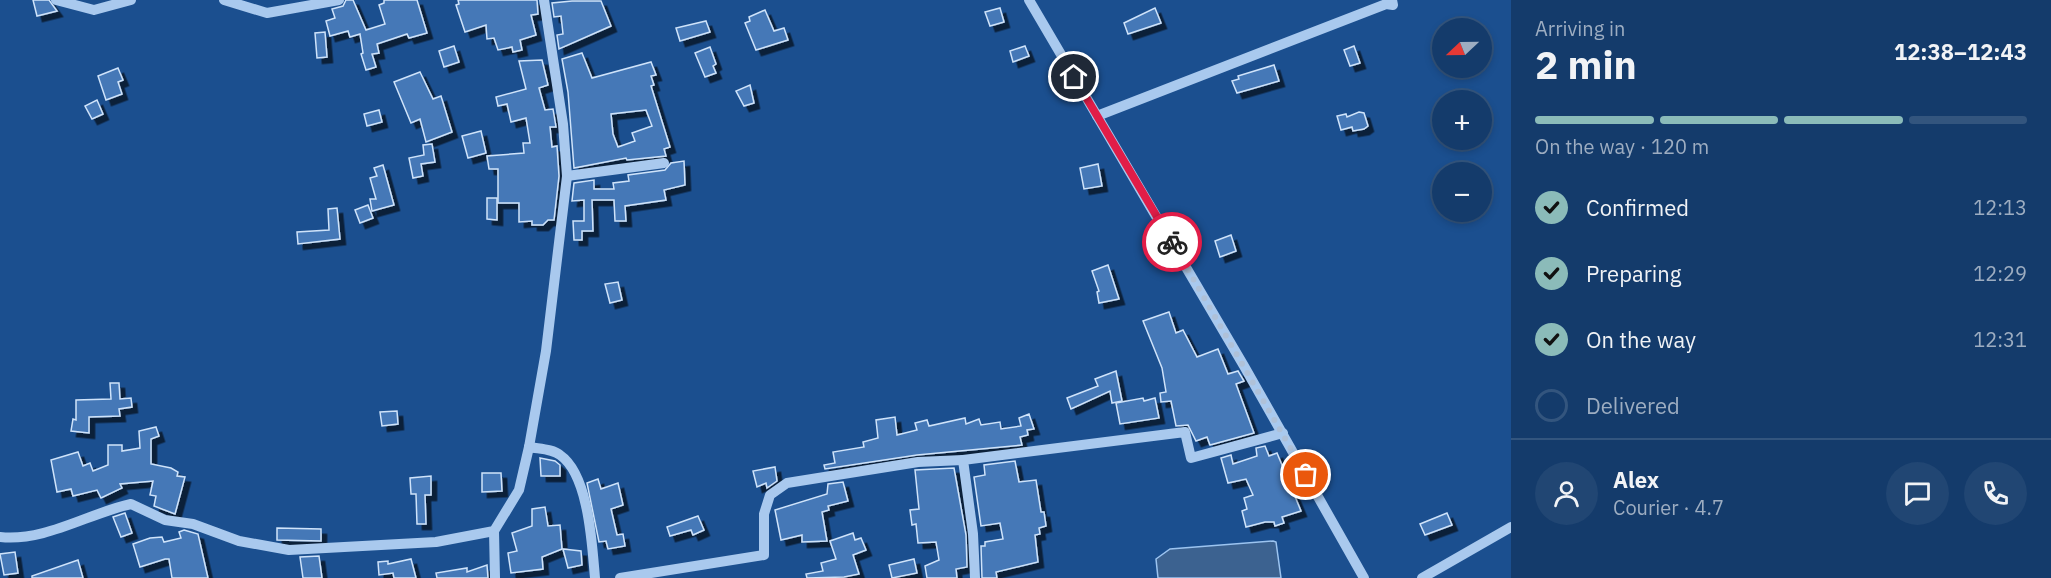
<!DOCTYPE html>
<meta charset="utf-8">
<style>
:root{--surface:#143b6b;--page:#214673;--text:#f1f3f6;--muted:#9dadc1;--line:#33557e;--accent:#8bbbb9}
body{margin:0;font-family:"IBM Plex Sans",sans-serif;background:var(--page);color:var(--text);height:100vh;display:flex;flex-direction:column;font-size:22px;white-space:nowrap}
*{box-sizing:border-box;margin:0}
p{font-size:20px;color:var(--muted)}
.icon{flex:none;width:33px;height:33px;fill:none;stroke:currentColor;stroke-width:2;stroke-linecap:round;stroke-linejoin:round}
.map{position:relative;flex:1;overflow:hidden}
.sheet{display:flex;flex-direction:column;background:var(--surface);width:540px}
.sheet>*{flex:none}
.needle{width:39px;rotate:248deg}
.buttons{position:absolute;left:1432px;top:18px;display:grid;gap:12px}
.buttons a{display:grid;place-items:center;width:60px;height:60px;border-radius:50%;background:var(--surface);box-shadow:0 3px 9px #0003,0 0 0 2px var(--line);font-size:30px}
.pin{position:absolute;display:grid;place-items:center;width:51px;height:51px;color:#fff;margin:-26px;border:3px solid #fff;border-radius:50%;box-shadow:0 2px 6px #0007}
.courier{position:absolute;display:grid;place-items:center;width:60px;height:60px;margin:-30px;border:4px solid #e11d48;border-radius:50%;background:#fff;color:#222;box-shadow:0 2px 8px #0007}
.head em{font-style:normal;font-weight:800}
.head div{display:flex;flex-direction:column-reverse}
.head{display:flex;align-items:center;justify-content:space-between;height:102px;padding:0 24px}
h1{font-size:39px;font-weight:800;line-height:45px}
.bar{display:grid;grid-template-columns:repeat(4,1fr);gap:9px 6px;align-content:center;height:72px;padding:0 24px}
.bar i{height:8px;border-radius:4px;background:var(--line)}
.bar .selected{background:var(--accent)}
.bar p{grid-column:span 4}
.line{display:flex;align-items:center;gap:15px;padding:0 24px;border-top:2px solid var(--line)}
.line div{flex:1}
.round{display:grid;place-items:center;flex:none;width:63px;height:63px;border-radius:32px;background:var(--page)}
ol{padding:0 24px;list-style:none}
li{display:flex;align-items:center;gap:18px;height:66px}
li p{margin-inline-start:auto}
li .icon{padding:6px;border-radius:50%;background:var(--accent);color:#111;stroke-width:4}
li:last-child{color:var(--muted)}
li i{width:33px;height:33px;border:3px solid var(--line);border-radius:50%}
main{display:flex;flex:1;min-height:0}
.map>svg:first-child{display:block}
.water{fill:#3c6290;stroke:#9cc4f0;stroke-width:1.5}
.building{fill:#4478b7;stroke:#cfe3fa;stroke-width:1.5;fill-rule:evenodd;filter:url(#shadow)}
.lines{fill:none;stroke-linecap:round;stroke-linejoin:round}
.minor{stroke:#a9c9ee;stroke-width:10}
.done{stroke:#afc1d8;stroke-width:6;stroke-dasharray:0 10.8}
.route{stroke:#e11d48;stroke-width:8}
</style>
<main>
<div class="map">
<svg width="1511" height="578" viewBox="0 0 1511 578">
<defs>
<filter id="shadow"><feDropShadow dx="5.5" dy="5.5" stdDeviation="0" flood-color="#0009"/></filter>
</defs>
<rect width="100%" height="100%" fill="#1b4f8f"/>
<polygon class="water" points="1273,541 1276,542 1281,578 1158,578 1156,559 1170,549"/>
<g class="building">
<polygon points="33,0 49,0 57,11 37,16"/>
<polygon points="346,0 353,0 366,30 385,24 379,5 384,3 384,0 417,0 427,33 409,38 407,34 377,44 379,53 372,54 376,67 366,70 361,54 363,53 360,34 350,37 348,31 330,36 326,21 335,18 332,9 343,6"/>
<polygon points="458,0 537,0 538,14 531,15 536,35 520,40 522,50 513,52 512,47 498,50 494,38 487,39 486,25 465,32 456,5 459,4"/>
<polygon points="572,1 601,1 611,26 559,49 557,35 563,34 561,16 554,17 552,3"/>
<polygon points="1000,8 1004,22 990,26 985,12"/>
<polygon points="1155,8 1161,23 1128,34 1124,23"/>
<polygon points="765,10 774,31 784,28 788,40 756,50 745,23 750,21 749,17"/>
<polygon points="706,21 710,32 680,41 676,28"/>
<polygon points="325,32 327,57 317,58 315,33"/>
<polygon points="454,46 459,62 444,67 439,51"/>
<polygon points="1025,46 1029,56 1013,62 1010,51"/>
<polygon points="1354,46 1360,63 1350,66 1344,50"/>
<polygon points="710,47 716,64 713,66 716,73 705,77 695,53"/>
<path d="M582,53L592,78L651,62L656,75L651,76L654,85L651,86L670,147L664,149L666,156L627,160L626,158L574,168L568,92L562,59ZM646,110L652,126L632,133L635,141L618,147L613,134L611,114Z"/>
<polygon points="542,60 548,85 539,88 545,110 553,109 556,127 550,127 552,147 557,146 559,176 554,220 548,220 543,225 532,225 532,221 519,222 519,203 498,203 498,169 489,169 487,156 524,153 523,143 530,143 526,118 511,122 507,104 498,106 496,97 526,89 519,61"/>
<polygon points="1274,65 1279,81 1237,93 1232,81 1239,79 1238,76"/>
<polygon points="118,68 123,80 118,82 122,94 106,100 98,76"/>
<polygon points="420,72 433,99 441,96 452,132 426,142 420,119 411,123 394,82"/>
<polygon points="750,85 754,103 744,106 736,91"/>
<polygon points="97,100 103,114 92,119 85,106"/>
<polygon points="379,110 382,122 367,126 364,114"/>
<polygon points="1359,112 1364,113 1368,126 1364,129 1353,131 1352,127 1341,130 1337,116 1346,114 1347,117"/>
<polygon points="481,131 486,153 468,158 462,136"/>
<polygon points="432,144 435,162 421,164 423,176 413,178 409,158 424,155 423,145"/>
<polygon points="684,161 685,185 664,190 666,200 625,206 626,221 615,221 614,200 592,200 593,231 582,231 582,240 574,240 573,221 584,221 584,200 572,201 574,183 594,180 594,189 614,189 613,183 629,181 628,175 665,170 671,163"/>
<polygon points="1098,164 1102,186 1084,189 1080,168"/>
<polygon points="383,165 394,205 372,211 370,199 376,199 370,178 377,176 374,168"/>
<polygon points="487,198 497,198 497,220 487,219"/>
<polygon points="368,205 373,218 360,223 355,210"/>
<polygon points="337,208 340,239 298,244 297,232 329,230 328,209"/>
<polygon points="1231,235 1236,251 1220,257 1215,241"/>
<polygon points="1108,265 1119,299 1099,303 1097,292 1099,291 1092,271"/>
<polygon points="618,282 622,300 610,303 605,284"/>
<polygon points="1169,312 1176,333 1183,330 1197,357 1218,349 1228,374 1238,371 1244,381 1236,384 1254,433 1210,445 1207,437 1196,441 1188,425 1176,426 1171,401 1161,402 1160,393 1166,392 1162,368 1143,321"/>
<polygon points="1116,371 1122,401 1112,403 1110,391 1071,409 1067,398 1098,386 1095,379"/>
<polygon points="110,383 119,383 120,399 131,398 132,407 119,409 120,416 89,417 89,433 71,431 73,419 76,420 76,400 111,399"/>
<polygon points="1143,398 1144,401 1155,398 1159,418 1120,424 1116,403"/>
<polygon points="397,411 398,424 382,426 380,412"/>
<polygon points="1029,414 1034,429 1027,430 1028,435 1020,437 1022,445 917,455 825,469 824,465 835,463 833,452 864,447 863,442 878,438 876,420 895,417 897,435 917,430 915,423 927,420 929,426 965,418 966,424 979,419 981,425 1000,422 1001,429 1021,426 1019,418"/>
<polygon points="156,427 159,436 151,439 151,464 171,468 178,472 177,476 185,477 175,514 154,506 156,496 150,495 153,481 120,484 122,488 101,498 97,490 73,496 71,489 57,492 51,460 78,452 83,466 90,463 93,471 108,465 108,445 122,445 122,451 140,448 139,431"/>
<polygon points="1265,446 1269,456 1277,453 1301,511 1282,517 1284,523 1275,526 1274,522 1265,522 1246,527 1242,511 1247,509 1244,498 1253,495 1246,479 1228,483 1221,458 1231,455 1233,464 1257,456 1256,448"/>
<polygon points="540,458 555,461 560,465 560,476 541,476"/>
<polygon points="1015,461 1019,482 1036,480 1041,512 1044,512 1046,526 1039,528 1040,534 1035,535 1038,562 996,572 997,578 982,578 981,546 985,546 985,542 1003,539 1000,523 981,526 974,477 985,475 984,465"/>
<polygon points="775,467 777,481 767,488 766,483 757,487 753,471"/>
<polygon points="954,468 966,535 967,567 956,569 957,578 927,578 925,566 939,560 936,542 918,543 916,524 912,525 910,510 919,509 915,470"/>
<polygon points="482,473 501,473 502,491 482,492"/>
<polygon points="431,476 431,495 425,495 426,524 417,524 416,494 411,494 410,478"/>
<polygon points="598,479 601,489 618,483 623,505 611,509 617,535 623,534 625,546 608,549 606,541 599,542 587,483"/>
<polygon points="843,482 848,501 828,506 829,510 822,512 827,541 802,542 802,535 781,540 775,510 827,494 828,484"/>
<polygon points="545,507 548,526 560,525 562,549 542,557 543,569 511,573 508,553 517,551 512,533 532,526 532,509"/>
<polygon points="125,513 132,533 121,537 113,517"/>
<polygon points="1447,513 1452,525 1425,535 1420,524"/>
<polygon points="698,516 704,530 693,535 691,530 670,536 667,527"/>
<polygon points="277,528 321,529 321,541 277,540"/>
<polygon points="184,530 198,534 208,578 172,578 169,559 165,559 140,567 133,544 150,538 162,537 164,542 181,538 179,532"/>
<polygon points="853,533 855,540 861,538 866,550 853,555 859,574 844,577 807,578 806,574 823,571 821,563 836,559 830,541"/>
<polygon points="563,549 581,551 582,565 568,568"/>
<polygon points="15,552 18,573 4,575 0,554"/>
<polygon points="319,556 322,578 303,578 300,557"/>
<polygon points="411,559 416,578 394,578 393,573 379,575 378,562 388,561 388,564"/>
<polygon points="914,559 917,573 892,578 889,565"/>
<polygon points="78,560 83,578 32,578 32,576"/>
<polygon points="487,565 488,578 437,578 436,573 467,568 467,572"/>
</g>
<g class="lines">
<g class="minor">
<polyline points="56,0 94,10 131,0"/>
<polyline points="224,0 267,13 339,0"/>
<polyline points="1029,0 1244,366 1364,578"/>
<polyline points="1097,116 1386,4 1393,5 1392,0"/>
<polyline points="567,176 664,163"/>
<path d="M529,447C539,449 553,449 560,455C589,475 592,545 595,578"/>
<polyline points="494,531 495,578"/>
<path d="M0,537C45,542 89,513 131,504L165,520L193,524L239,541L289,550L436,542L494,531L519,490L529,447L546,351L567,176L563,124L544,0"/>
<polyline points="620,578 764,555 764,514 770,495 787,483 918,462 963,460"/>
<polyline points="975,578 973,534 963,460 1185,432 1191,458 1283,433"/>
<polyline points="1422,578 1511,527"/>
</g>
</g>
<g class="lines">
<polyline class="done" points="1172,242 1306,475"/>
<polyline class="route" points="1074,77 1172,242"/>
</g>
</svg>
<div class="buttons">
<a><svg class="needle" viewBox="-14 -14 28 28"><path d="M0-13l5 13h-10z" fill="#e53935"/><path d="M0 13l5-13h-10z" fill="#9dadc1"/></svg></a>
<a>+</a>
<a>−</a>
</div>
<div class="pin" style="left:1306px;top:475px;background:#ea580c"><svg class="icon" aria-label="bag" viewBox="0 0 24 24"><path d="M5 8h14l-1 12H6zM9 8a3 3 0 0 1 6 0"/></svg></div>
<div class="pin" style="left:1074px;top:77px;background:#1f2937"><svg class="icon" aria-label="home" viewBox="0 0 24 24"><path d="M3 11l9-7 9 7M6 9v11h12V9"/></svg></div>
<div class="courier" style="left:1172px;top:242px"><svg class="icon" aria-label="bike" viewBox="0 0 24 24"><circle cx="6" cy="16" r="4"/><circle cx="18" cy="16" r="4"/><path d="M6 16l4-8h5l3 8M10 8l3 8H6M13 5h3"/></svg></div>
</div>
<section class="sheet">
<div class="head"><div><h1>2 min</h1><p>Arriving in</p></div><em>12:38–12:43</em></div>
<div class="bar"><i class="selected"></i><i class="selected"></i><i class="selected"></i><i></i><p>On the way · 120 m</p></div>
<ol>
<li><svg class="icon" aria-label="check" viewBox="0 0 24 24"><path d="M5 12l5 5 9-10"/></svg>Confirmed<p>12:13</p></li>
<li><svg class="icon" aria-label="check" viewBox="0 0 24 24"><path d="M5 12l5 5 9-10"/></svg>Preparing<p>12:29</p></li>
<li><svg class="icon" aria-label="check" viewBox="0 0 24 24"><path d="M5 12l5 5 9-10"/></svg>On the way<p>12:31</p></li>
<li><i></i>Delivered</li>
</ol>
<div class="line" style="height:108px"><a class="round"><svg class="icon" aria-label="person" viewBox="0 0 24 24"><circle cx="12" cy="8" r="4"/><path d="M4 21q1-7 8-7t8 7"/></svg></a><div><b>Alex</b><p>Courier · 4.7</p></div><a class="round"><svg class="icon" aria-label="chat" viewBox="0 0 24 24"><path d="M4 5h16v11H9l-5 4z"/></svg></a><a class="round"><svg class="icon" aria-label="phone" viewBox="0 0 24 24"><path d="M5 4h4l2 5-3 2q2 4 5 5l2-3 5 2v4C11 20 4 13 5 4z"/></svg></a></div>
</section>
</main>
